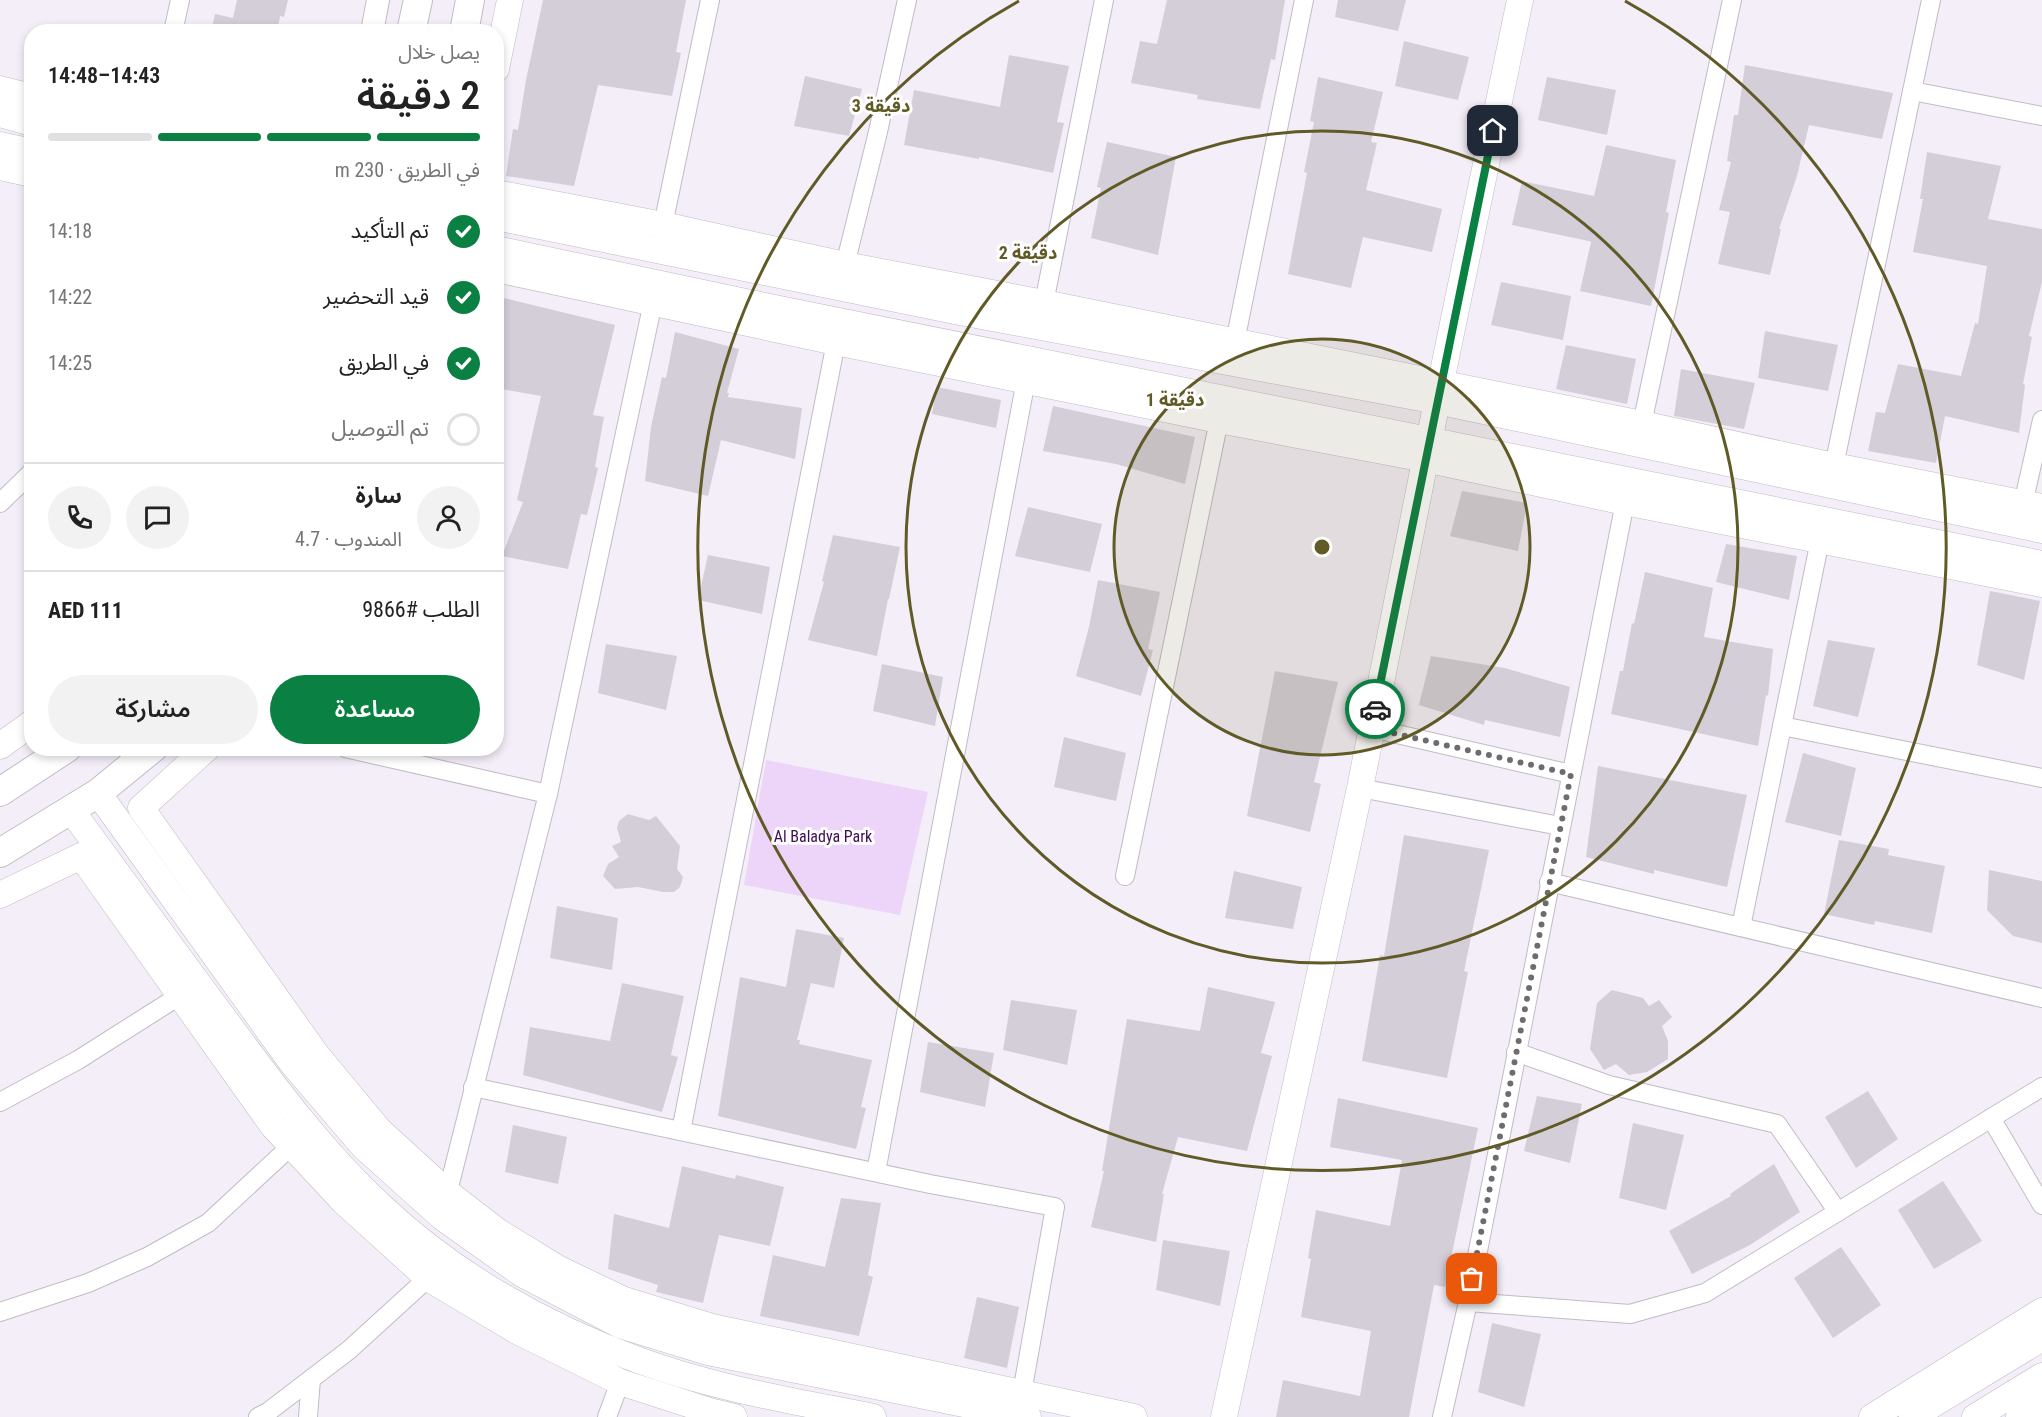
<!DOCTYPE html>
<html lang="ar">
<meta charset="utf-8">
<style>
:root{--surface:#fff;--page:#f2f2f2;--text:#222;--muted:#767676;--line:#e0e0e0;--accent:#0b8043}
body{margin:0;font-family:"Roboto Condensed","Noto Sans Arabic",sans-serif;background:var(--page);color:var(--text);direction:rtl;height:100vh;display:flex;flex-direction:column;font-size:22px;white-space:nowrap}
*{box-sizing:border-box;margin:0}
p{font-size:20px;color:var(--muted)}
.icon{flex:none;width:33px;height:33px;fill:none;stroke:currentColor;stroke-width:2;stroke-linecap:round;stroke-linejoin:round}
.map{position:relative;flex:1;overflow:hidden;direction:ltr}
.sheet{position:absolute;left:24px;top:24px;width:480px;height:732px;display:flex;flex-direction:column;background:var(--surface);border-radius:24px;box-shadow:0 3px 9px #0003;direction:rtl}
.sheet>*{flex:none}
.pin{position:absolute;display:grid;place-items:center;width:51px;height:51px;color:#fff;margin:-26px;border-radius:12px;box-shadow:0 3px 9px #0006}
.courier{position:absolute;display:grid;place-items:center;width:60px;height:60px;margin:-30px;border:4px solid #0b8043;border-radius:50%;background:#fff;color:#222;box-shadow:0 2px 8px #0007}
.headline em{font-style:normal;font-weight:600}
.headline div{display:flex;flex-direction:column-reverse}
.headline{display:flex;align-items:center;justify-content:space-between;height:102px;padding:0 24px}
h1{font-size:39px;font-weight:600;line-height:45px}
.bar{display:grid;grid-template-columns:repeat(4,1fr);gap:9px 6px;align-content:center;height:72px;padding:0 24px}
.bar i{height:8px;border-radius:4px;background:var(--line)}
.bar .active{background:var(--accent)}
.bar p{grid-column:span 4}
.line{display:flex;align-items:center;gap:15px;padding:0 24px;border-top:2px solid var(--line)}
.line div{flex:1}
.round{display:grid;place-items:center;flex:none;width:63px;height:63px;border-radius:32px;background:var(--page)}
ol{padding:0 24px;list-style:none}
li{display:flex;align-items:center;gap:18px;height:66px}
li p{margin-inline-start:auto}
li .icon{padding:6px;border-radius:50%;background:var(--accent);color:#fff;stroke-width:4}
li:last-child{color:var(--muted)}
li i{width:33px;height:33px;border:3px solid var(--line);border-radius:50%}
.cta{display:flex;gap:12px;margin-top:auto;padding:12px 24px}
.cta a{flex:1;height:69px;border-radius:36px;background:var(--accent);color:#fff;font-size:24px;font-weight:600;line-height:69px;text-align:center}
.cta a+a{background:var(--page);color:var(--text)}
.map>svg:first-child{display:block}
.green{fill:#ecd5f9}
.building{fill:#d4ced8}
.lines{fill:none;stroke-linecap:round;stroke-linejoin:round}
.minor-casing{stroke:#c1bbc5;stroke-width:20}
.tertiary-casing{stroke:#c1bbc5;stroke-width:24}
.secondary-casing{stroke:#c1bbc5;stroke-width:27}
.primary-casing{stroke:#c1bbc5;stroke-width:30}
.minor{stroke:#fff;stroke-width:18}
.tertiary{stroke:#fff;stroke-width:22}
.secondary{stroke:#fff;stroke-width:26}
.primary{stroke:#fff;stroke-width:28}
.done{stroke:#6f6c71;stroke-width:6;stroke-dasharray:0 10.8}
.route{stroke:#0b8043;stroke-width:8}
.ring{fill:none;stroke:#605a26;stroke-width:3}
.labels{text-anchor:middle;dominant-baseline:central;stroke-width:6;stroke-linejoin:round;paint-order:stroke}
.park-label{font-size:16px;fill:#3d0c53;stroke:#fefefe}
.centre{fill:#605a26;stroke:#fefefe;stroke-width:3}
.ring-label{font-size:18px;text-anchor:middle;font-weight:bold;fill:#605a26;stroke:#fefefe;stroke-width:6;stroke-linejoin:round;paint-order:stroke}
</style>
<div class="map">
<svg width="2042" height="1417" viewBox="0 0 2042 1417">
<rect width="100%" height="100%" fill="#f4eef8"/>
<polygon class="green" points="766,760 928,792 900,915 744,885"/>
<g class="building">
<polygon points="237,0 288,0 284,17 280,16 277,32 211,32 215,14 233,18"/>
<polygon points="543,0 686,0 676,52 681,53 672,96 598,85 574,186 506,176 513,129 518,130 526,80"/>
<polygon points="1167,0 1285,0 1275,60 1271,59 1260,109 1197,99 1198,95 1131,83 1140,41 1157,44"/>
<polygon points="1338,0 1406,0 1398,31 1335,17"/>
<polygon points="1404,41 1469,57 1458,100 1395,86"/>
<polygon points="1009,55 1069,66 1057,122 1064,123 1053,173 979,157 979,159 904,145 914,90 1000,107"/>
<polygon points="1745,65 1893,93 1882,139 1809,125 1797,176 1779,229 1781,229 1770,275 1718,264 1730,212 1719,210 1731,162 1727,161 1734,115 1738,115"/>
<polygon points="805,76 862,89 849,136 794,126"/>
<polygon points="1318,77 1383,92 1371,142 1377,143 1366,190 1442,209 1432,252 1363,237 1351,288 1288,274 1307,173 1304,172 1314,122 1310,121"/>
<polygon points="1547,77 1616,90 1607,135 1538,120"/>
<polygon points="1107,142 1176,157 1158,255 1091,238 1101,188 1097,187"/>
<polygon points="1606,145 1676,160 1666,212 1669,213 1651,306 1580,291 1591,242 1589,241 1512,225 1522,181 1594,196"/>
<polygon points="1927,152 2001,166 1988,219 2042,229 2042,282 2029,336 2032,337 2023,384 2025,385 2019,433 1945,416 1936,463 1868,451 1876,412 1885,413 1898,364 1961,376 1975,323 1978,324 1987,266 1913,252 1923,199 1920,199"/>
<polygon points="1501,282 1571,296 1563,340 1491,325"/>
<polygon points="496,296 615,325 593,415 604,417 595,467 598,468 587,515 581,514 568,569 502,556 523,502 517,500 541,396 496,388"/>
<polygon points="1765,331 1838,345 1828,391 1758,378"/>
<polygon points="675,332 739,349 727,393 729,393 728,397 802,408 795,459 721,440 708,496 645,481 651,427 662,377 666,378"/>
<polygon points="1566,345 1636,359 1627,404 1556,389"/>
<polygon points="1681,369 1755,383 1744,429 1674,416"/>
<polygon points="937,387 1001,400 996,428 932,414"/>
<polygon points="1053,406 1195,437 1185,484 1116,464 1043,451"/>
<polygon points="1462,491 1527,503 1518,551 1450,536"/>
<polygon points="1028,507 1102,524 1090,572 1015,556"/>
<polygon points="833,535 900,547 889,599 888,599 877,656 808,640 824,582 822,581"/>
<polygon points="1726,544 1797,556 1789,600 1716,582"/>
<polygon points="708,555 770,567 762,614 698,600"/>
<polygon points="1645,572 1713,588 1704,637 1773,649 1768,696 1766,695 1758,746 1611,714 1620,671 1623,671 1632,623 1634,624"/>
<polygon points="1098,580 1160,592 1148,649 1153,650 1141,696 1076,676 1089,627"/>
<polygon points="1990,591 2040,601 2024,680 1977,665"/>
<polygon points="1828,640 1875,648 1858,717 1813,706"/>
<polygon points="606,644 677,656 666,710 598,693"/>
<polygon points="1431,656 1505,668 1570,687 1560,737 1485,720 1484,725 1419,705"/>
<polygon points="882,664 943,677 935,726 873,711"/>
<polygon points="1275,671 1338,682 1314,782 1321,784 1310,832 1247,816"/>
<polygon points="1064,737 1126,753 1116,801 1054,787"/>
<polygon points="1803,753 1856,768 1841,836 1785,822"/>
<polygon points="1598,766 1747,795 1727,887 1654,870 1654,874 1586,857"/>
<polygon points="628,814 649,820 656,816 680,846 677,869 683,877 680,887 674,892 663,892 638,887 615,889 603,876 608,864 619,857 612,846 621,842 617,828 619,821"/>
<polygon points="1404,835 1489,850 1464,971 1468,972 1447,1078 1362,1061 1380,955 1384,956"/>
<polygon points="1839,840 1889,849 1888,855 1945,866 1932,933 1875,921 1874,925 1824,914"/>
<polygon points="1989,870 2042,881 2042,943 2013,936 1987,910"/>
<polygon points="1234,871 1302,887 1293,929 1225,918"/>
<polygon points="557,906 618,918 612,970 550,958"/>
<polygon points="796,929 844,938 834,988 811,983 797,1040 800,1040 799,1044 872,1060 861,1107 866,1108 856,1149 718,1116 740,977 786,987"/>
<polygon points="622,983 684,996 671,1055 678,1057 662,1112 523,1075 530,1027 610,1041"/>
<polygon points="1208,987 1275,1002 1261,1053 1272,1056 1247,1151 1178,1137 1162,1194 1164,1194 1156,1242 1091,1227 1104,1171 1102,1171 1127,1019 1200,1031"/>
<polygon points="1612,990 1643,998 1649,1006 1659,1000 1672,1017 1662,1026 1668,1041 1668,1059 1647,1072 1629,1075 1616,1064 1604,1070 1590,1049 1597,1003"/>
<polygon points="1011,1000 1077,1010 1067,1065 1003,1050"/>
<polygon points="928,1042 994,1053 985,1107 920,1092"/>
<polygon points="1868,1091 1898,1139 1856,1168 1825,1117"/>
<polygon points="1537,1096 1582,1104 1570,1163 1524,1151"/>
<polygon points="1338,1098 1478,1128 1445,1287 1434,1285 1409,1417 1276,1417 1283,1380 1360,1396 1371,1331 1301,1317 1311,1259 1308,1258 1316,1210 1390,1226 1402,1160 1330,1147"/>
<polygon points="1633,1123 1684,1135 1666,1210 1619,1198"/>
<polygon points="513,1125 567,1137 558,1184 505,1172"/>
<polygon points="1774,1164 1800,1212 1750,1245 1692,1274 1669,1231 1731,1196 1730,1194"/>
<polygon points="682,1166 735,1179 736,1175 784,1187 770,1246 719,1235 703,1303 656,1292 658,1285 608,1269 614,1214 669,1228"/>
<polygon points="1943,1181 1982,1241 1934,1269 1898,1210"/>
<polygon points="841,1198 881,1203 868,1275 873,1277 859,1336 760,1316 773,1255 825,1267"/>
<polygon points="1163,1240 1230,1251 1220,1306 1156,1290"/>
<polygon points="1841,1247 1881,1305 1833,1338 1794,1278"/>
<polygon points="977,1297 1019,1307 1007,1368 964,1358"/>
<polygon points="1492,1323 1541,1334 1524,1407 1478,1392"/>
</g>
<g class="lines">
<g class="minor-casing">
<g id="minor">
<polyline points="173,32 180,0"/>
<polyline points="1912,91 2042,116"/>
<polyline points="663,225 710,0"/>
<polyline points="845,265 877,136 907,0"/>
<polyline points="1044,303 1104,0"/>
<polyline points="1235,342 1304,0"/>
<polyline points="1642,424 1732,0"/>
<polyline points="1834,466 1931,0"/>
<polyline points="0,503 32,472"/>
<polyline points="2023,504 2042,420"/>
<polyline points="1782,726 2042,778"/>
<polyline points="1371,728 1571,774"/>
<polyline points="345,748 548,794"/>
<polyline points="1360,788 1560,826"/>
<polyline points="1125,876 1219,420"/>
<polyline points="1549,882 2042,998"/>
<polyline points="1741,927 1820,540"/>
<polyline points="1516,1052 1609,1085 1777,1124 1838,1212"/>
<polyline points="473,1087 930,1184 1055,1207 1022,1393"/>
<polyline points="0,1102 78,1060 179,996"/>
<polyline points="1991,1118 2042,1205"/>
<polyline points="681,1131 836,342"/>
<polyline points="876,1172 1026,380"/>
<polyline points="445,1203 548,794 653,302"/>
<polyline points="1468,1302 1630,1314 1705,1293 2042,1087"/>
<polyline points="0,1312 88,1283 147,1257 208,1223 291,1146"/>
<polyline points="258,1417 268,1412 349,1350 428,1278"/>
<polyline points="308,1417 311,1379"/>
<polyline points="607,1417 620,1382"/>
<polyline points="1442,1417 1468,1302 1625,502"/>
</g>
</g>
<g class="tertiary-casing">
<polyline id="tertiary" points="372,32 378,0"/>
</g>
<g class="secondary-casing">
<g id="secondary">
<polyline points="496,69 510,0"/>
<polyline points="0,89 32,97"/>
<polyline points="0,114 32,123"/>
<polyline points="0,145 32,152"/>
<polyline points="0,167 32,174"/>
<polyline points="496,193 663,225 845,265 1044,303 1642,424 1834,466 2042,507"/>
<polyline points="496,217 955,311 1437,401 2042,530"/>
<polyline points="496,249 750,303 2042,564"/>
<polyline points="496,269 836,342 1219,420 1425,459 1625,502 2042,584"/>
<polyline points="0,746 32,723"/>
<polyline points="207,748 141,808 316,1054 379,1130 448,1193 497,1231 559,1269 624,1300 712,1327 1134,1417"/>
<polyline points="98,793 292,1063 363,1146 442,1217 522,1274 620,1325 708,1352 1028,1417"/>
<path d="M71,810C121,878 170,946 220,1013C270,1081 320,1150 382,1207C454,1275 545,1326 638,1360C713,1388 794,1401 873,1417"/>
<polyline points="0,895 81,856 273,1126 343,1201 428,1278 517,1331 620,1382 713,1412 734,1417"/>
<polyline points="1224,1417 1360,788 1437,401 1520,0"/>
<polyline points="1872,1417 2042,1311"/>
<polyline points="1912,1417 2042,1338"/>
<polyline points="1975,1417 2042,1376"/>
<polyline points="2019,1417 2042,1403"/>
</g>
</g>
<g class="primary-casing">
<g id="primary">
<polyline points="411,32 418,0"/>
<polyline points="464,32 470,0"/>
<polyline points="0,792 67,748"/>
<polyline points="0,853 98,793 153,748"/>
</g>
</g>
<use href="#minor" class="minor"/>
<use href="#tertiary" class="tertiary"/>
<use href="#secondary" class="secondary"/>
<use href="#primary" class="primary"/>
</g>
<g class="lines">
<polyline class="done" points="1375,709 1371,728 1571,774 1472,1279"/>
<polyline class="route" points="1375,709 1493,131"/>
</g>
<circle cx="1322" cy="547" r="208" fill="#605a26" fill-opacity=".12"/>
<g class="ring">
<circle cx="1322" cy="547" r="208"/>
<circle cx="1322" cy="547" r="416"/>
<path d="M1625 1A624 624 0 1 1 1019 1"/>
</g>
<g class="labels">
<g class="park-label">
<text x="823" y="836">Al Baladya Park</text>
</g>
</g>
<circle cx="1322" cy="547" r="9" class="centre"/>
<g class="ring-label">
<text x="881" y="112">3 دقيقة</text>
<text x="1028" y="259">2 دقيقة</text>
<text x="1175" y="406">1 دقيقة</text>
</g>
</svg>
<div class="pin" style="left:1472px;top:1279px;background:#ea580c"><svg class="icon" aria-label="bag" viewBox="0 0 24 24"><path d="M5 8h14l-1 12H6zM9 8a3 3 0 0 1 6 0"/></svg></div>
<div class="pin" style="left:1493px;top:131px;background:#1f2937"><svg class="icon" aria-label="home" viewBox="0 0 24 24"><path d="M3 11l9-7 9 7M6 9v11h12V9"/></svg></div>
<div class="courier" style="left:1375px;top:709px"><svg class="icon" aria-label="car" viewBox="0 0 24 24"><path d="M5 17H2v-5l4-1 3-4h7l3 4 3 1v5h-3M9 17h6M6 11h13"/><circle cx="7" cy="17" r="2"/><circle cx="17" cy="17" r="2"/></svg></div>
<section class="sheet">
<div class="headline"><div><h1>2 دقيقة</h1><p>يصل خلال</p></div><em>14:43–14:48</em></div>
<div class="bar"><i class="active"></i><i class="active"></i><i class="active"></i><i></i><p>في الطريق · 230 m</p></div>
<ol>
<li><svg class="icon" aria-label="check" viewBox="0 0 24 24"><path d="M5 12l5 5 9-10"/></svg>تم التأكيد<p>14:18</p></li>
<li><svg class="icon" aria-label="check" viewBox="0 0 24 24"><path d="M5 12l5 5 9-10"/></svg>قيد التحضير<p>14:22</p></li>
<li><svg class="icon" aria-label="check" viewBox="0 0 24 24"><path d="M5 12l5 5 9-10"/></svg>في الطريق<p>14:25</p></li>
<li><i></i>تم التوصيل</li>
</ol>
<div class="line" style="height:108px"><a class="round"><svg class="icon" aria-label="person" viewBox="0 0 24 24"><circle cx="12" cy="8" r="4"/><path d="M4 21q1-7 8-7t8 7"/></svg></a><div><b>سارة</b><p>المندوب · 4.7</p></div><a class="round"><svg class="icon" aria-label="chat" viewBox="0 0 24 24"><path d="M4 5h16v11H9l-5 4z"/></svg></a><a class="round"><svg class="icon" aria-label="phone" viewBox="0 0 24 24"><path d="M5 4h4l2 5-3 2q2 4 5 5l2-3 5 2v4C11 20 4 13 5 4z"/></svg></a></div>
<div class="line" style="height:78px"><div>الطلب #9866</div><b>AED 111</b></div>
<div class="cta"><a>مساعدة</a><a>مشاركة</a></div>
</section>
</div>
